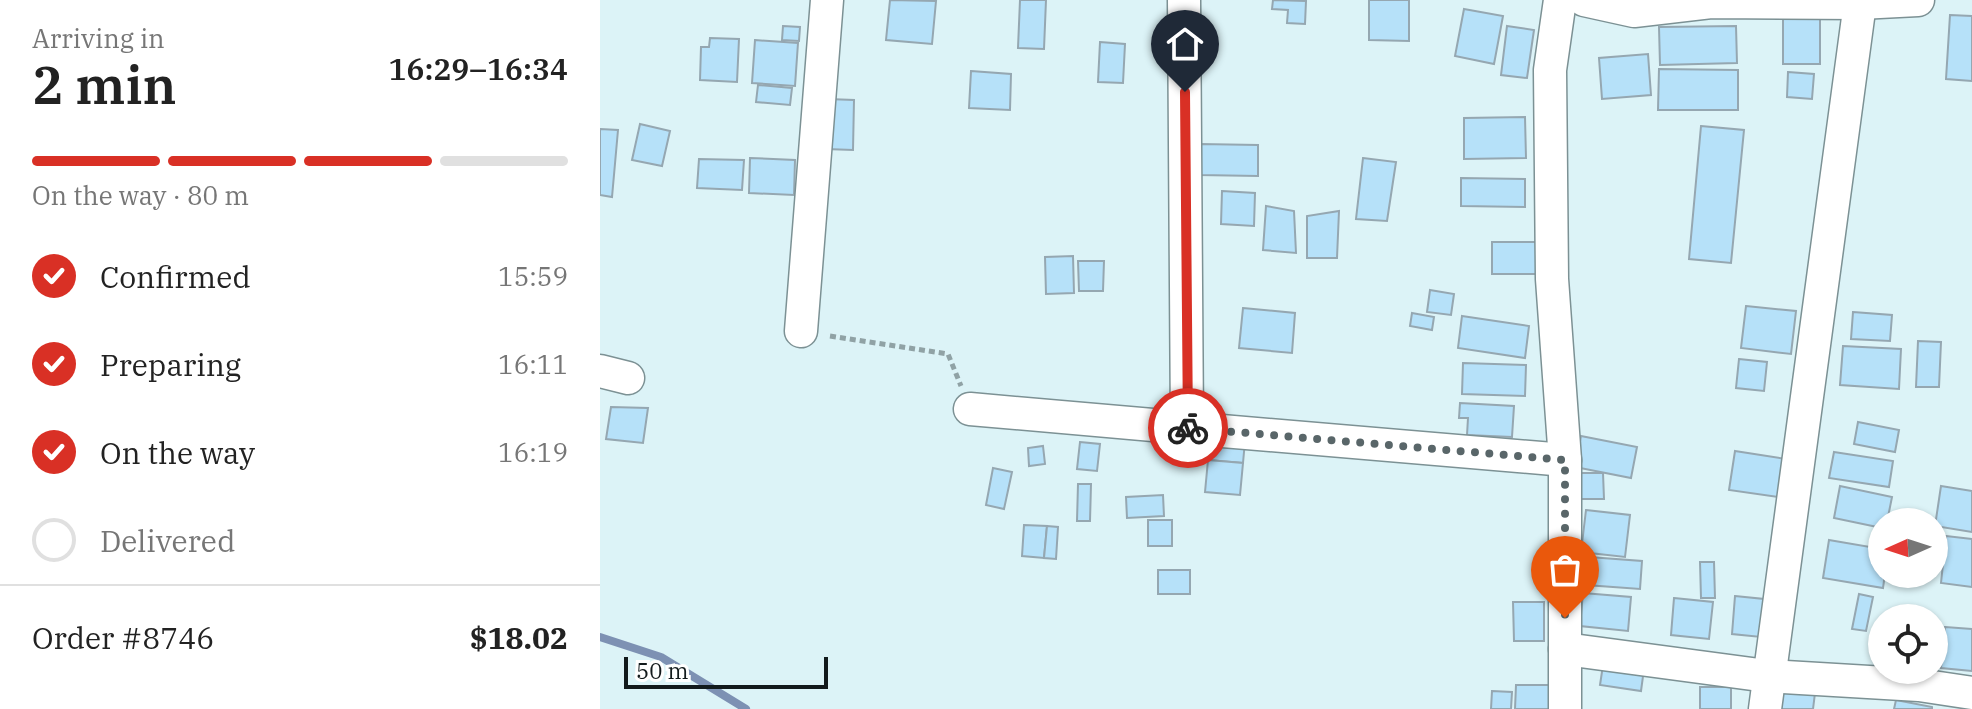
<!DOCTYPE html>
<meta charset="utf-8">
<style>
:root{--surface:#fff;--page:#f2f2f2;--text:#222;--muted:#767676;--line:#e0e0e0;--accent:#d93025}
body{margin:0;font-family:"IBM Plex Serif",serif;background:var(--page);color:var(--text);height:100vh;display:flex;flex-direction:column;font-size:30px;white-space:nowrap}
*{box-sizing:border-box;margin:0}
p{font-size:26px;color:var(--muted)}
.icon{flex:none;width:44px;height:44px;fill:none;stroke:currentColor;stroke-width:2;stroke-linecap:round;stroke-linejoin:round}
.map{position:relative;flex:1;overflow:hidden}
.side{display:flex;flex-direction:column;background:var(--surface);width:600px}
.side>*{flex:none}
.needle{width:52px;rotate:267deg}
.buttons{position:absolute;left:1268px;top:508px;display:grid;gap:16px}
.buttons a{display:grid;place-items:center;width:80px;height:80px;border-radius:50%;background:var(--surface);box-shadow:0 2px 6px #0004;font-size:40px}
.scale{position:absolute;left:24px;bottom:20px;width:204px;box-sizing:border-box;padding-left:8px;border:4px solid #121a1c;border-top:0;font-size:22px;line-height:28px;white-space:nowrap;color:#121a1c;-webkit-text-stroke:6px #fff;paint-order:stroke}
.pin{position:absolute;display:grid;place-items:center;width:68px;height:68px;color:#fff;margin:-82px -34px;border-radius:50% 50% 50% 0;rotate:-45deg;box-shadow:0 0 8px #0007}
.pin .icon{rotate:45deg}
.courier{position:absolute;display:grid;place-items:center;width:80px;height:80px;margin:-40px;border:6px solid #d93025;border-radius:50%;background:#fff;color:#222;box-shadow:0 2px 10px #0007}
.overview em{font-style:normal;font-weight:600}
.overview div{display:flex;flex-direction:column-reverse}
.overview{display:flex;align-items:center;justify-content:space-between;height:136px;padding:0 32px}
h1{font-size:52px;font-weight:600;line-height:60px}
.bar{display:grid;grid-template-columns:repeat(4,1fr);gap:12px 8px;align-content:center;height:96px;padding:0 32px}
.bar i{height:10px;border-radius:6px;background:var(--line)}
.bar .active{background:var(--accent)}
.bar p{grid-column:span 4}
.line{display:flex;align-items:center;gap:20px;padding:0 32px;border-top:2px solid var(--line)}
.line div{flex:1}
ol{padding:0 32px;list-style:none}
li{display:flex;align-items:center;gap:24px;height:88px}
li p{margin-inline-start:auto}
li .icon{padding:8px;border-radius:50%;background:var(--accent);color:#fff;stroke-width:4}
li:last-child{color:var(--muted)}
li i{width:44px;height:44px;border:4px solid var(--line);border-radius:50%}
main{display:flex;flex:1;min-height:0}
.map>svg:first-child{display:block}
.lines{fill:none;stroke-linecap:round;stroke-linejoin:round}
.stream{stroke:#7d91b3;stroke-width:8}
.building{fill:#b6e1f9;stroke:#95a7b1;stroke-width:2}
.minor-casing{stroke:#7c9194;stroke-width:35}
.path{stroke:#90a2a5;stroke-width:5;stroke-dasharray:6 4;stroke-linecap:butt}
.minor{stroke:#fff;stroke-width:32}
.done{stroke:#596669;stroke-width:8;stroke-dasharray:0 14.4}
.route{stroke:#d93025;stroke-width:10}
</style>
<main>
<section class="side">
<div class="overview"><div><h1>2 min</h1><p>Arriving in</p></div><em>16:29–16:34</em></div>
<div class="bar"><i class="active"></i><i class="active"></i><i class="active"></i><i></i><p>On the way · 80 m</p></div>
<ol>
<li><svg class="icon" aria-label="check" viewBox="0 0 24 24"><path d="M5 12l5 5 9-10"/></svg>Confirmed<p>15:59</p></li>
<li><svg class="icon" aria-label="check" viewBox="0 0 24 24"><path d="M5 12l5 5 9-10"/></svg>Preparing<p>16:11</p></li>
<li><svg class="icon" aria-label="check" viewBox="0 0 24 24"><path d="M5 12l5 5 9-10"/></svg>On the way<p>16:19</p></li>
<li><i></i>Delivered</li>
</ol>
<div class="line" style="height:104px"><div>Order #8746</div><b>$18.02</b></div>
</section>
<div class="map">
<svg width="1372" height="709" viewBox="0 0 1372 709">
<rect width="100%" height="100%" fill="#dcf3f7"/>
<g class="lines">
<polyline class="stream" points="0,637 61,657 146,709"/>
</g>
<g class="building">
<polygon points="290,0 336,1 332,44 286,40"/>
<polygon points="420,0 446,0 444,49 418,48"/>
<polygon points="673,0 706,1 705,24 687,23 688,10 672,9"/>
<polygon points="769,0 809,0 809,41 769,40"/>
<polygon points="864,9 903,16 894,64 855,56"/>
<rect x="1183" y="10" width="37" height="54"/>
<polygon points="1350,15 1372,16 1372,81 1346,79"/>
<polygon points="183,26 200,27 199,41 182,40"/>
<polygon points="907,26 934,30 927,78 901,75"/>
<polygon points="1136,26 1137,63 1060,65 1059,27"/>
<polygon points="110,38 139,39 137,82 100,80 101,47 109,47"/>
<polygon points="155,40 198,43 195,86 152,83"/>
<polygon points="500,42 525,44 523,83 498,82"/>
<polygon points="1048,54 1051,95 1002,99 999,58"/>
<polygon points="1059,69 1138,70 1138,110 1058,110"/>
<polygon points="371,71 411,74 410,110 369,108"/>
<polygon points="1188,72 1214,74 1212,99 1187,97"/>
<polygon points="158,85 192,88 190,105 156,102"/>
<polygon points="228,99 254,100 253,150 226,149"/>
<polygon points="925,117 926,158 864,159 864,118"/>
<polygon points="40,124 70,131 62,166 32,160"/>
<polygon points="1101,126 1144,130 1131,263 1089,259"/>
<polygon points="0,129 18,130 12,197 0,195"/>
<polygon points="600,144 658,145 658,176 599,175"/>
<polygon points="150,158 195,160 194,195 149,193"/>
<polygon points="763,158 796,162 787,221 756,219"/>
<polygon points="99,159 144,160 142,190 97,188"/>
<polygon points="861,178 925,179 925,207 861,206"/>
<polygon points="622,191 655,193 654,226 621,224"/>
<polygon points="666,206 694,211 696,253 663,250"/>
<polygon points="739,211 737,258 707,258 707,216"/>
<rect x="892" y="242" width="48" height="32"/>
<polygon points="473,256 474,293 446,294 445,257"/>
<polygon points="478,261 504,261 503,291 479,291"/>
<polygon points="830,290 854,294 851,315 827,312"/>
<polygon points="1146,306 1196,311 1191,354 1141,348"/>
<polygon points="643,308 695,313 692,353 639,348"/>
<polygon points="1253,312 1292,315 1290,341 1251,339"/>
<polygon points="812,313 834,317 832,330 810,326"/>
<polygon points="862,316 929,326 925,358 858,348"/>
<polygon points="1318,341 1341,342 1339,387 1316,387"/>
<polygon points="1243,346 1301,349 1299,389 1240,385"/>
<polygon points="1139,359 1167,362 1164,391 1136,388"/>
<polygon points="863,363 926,365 925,396 862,394"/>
<polygon points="860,403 914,406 912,437 867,435 868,418 859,418"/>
<polygon points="11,407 48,408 43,443 6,439"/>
<polygon points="1258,422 1299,430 1295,452 1254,444"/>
<polygon points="981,436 1037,447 1031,478 975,467"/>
<polygon points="610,438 645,441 643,463 608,460"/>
<polygon points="480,442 500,444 497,471 477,469"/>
<polygon points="443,446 445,464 429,466 428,448"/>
<polygon points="1135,451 1192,460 1186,498 1129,490"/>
<polygon points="1234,452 1293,461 1289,487 1229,478"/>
<polygon points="608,460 643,463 640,495 605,492"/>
<polygon points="393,468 412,472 404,509 386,505"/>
<polygon points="975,473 1003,473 1004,499 975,499"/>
<polygon points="478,484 491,484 490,521 477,521"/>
<polygon points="1240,486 1292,497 1287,522 1282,522 1282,528 1234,518"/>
<polygon points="1341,486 1372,491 1372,532 1335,526"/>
<polygon points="563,495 564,516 527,518 526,497"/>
<polygon points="986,510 1030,515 1025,557 981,552"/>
<rect x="548" y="520" width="24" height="26"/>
<polygon points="424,525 447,526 444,558 422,556"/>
<polygon points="447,526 458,527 456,559 444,558"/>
<polygon points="1346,536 1372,539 1372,587 1341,583"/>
<polygon points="1229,540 1282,549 1282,574 1285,574 1283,588 1223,578"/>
<polygon points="989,557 1042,561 1040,589 986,585"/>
<polygon points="1100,562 1114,562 1115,598 1101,598"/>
<rect x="558" y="570" width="32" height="24"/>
<polygon points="983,593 1031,597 1028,631 980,626"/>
<polygon points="1259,594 1273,597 1266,631 1252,629"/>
<polygon points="1135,596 1164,599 1161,637 1132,634"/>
<polygon points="1074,598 1113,602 1109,639 1071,635"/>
<polygon points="913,602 944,602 944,641 914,641"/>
<polygon points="1345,627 1372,629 1372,671 1341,668"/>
<polygon points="1003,665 1044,669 1041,691 1000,685"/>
<polygon points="1185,681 1216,685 1213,709 1181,709"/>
<polygon points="916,685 950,685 949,709 915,709"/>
<rect x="1100" y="687" width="31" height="22"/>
<polygon points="892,691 912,692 911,709 891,709"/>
<polygon points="1296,700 1332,707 1332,709 1294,709"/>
</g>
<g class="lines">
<g class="minor-casing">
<g id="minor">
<polyline points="584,0 587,428 965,460"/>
<polyline points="960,0 950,70 952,279 965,460 965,709"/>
<polyline points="984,0 1034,11 1111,2 1260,3 1318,0"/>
<polyline points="201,331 227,0"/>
<polyline points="0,371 28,378"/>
<polyline points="370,409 587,428"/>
<polyline points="965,649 1167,676 1319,685 1372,693"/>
<polyline points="1165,709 1260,3"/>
</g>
</g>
<polyline class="path" points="230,336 348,354 361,386"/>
<use href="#minor" class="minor"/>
</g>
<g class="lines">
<polyline class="done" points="588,428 965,460 965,618"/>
<polyline class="route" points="585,92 588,428"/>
</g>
</svg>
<div class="buttons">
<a><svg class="needle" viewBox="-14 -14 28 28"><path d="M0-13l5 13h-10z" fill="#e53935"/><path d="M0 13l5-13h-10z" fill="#767676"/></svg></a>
<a><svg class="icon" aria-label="locate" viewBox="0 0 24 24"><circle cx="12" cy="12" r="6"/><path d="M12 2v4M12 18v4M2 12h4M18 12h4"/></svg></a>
</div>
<div class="scale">50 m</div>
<div class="pin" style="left:965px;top:618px;background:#ea580c"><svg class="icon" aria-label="bag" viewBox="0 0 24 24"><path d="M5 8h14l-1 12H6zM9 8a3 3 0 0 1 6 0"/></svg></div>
<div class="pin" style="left:585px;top:92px;background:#1f2937"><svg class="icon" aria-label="home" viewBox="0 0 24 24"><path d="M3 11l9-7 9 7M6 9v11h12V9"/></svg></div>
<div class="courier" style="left:588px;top:428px"><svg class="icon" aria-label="bike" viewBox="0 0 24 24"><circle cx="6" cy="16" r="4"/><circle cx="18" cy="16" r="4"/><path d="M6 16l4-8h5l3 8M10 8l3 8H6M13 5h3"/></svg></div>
</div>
</main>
